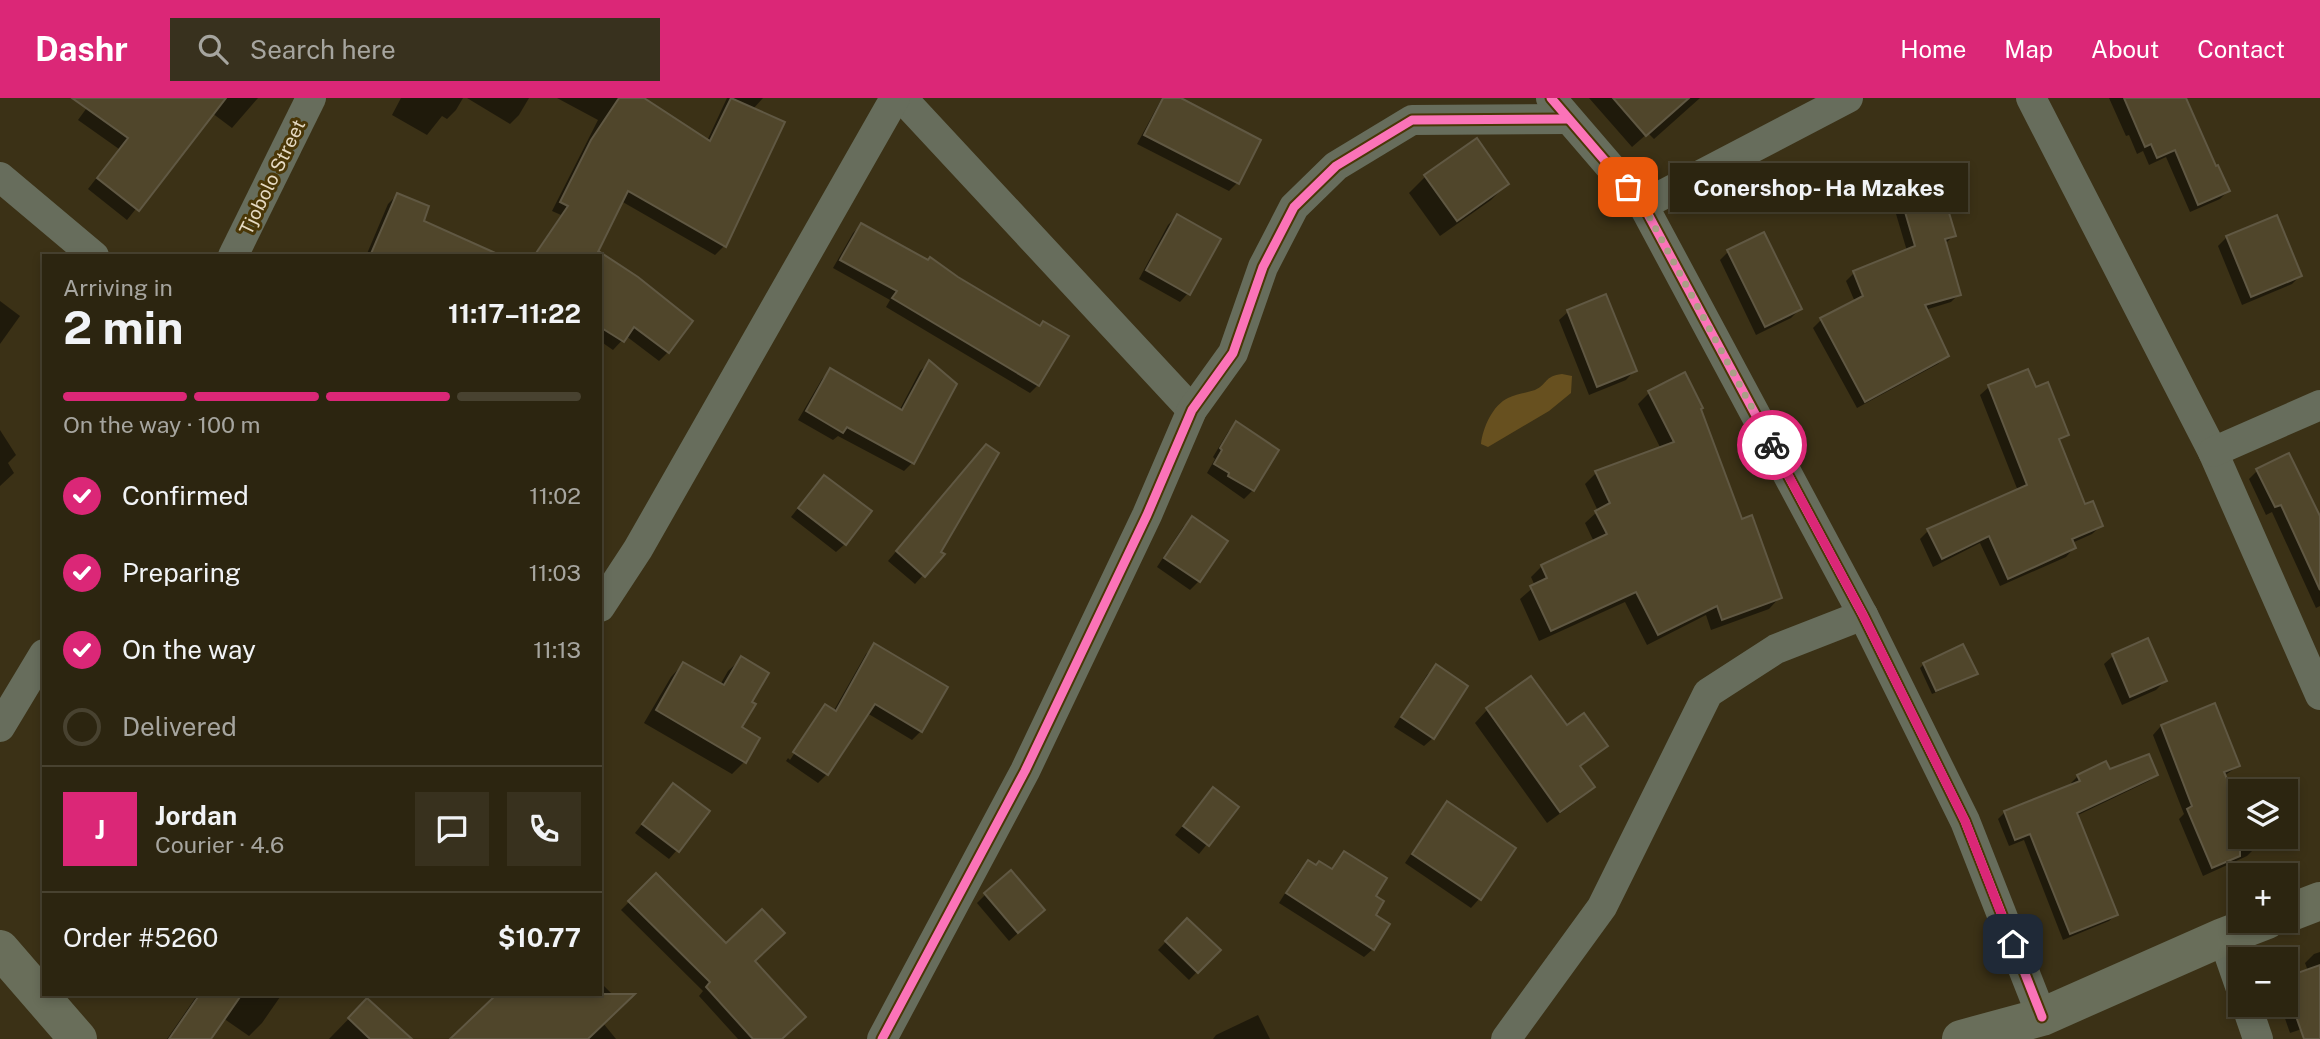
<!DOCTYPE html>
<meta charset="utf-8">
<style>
:root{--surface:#2c2510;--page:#38311e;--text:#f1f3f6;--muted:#a6a59f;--line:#484230;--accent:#db2777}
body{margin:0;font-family:"Public Sans",sans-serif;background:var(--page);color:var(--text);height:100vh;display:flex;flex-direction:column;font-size:26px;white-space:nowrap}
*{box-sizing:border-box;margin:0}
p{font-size:23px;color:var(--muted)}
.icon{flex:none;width:38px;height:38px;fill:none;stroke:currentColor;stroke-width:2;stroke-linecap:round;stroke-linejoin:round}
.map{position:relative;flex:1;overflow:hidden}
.drawer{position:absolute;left:42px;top:156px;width:560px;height:742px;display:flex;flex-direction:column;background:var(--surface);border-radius:0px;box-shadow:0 4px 10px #0003,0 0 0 2px var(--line)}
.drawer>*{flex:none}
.buttons{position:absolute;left:2228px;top:681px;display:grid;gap:14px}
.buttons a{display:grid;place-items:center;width:70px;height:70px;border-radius:0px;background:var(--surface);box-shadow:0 4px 10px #0003,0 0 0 2px var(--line);font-size:35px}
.pin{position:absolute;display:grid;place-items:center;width:60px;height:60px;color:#fff;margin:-30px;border-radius:14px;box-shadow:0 4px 10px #0006}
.courier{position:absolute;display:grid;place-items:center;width:70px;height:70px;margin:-35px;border:5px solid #db2777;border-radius:50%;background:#fff;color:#222;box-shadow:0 2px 9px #0007}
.bubble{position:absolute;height:49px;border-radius:0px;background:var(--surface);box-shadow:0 4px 10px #0003,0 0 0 2px var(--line);font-size:23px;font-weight:700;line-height:49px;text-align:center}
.summary em{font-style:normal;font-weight:700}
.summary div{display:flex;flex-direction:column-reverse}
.summary{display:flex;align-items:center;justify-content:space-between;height:119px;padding:0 21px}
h1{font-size:46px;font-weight:700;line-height:52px}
.bar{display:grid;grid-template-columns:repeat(4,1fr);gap:10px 7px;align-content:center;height:84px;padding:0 21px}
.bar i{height:9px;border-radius:5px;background:var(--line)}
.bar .selected{background:var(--accent)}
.bar p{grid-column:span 4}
.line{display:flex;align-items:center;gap:18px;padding:0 21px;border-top:2px solid var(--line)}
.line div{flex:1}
.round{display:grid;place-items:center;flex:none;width:74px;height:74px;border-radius:0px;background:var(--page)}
ol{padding:0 21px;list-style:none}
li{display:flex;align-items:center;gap:21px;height:77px}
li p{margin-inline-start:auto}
li .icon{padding:7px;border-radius:50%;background:var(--accent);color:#fff;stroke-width:4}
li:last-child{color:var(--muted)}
li i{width:38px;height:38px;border:4px solid var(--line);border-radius:50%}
header{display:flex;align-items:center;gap:42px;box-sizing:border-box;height:98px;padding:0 35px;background:var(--accent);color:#fff}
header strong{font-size:33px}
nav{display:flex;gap:38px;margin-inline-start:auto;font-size:24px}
.search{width:490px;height:63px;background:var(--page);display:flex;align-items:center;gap:18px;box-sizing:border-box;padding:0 24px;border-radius:0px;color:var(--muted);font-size:26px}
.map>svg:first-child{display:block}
.green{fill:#67501f}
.shadow{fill:#0007}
.building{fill:#50462b;stroke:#605843;stroke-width:2}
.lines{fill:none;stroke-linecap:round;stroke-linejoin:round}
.street{stroke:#676d5c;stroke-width:30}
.secondary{stroke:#696e5a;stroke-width:38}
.cycleway-casing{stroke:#4a3707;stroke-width:13}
.cycleway{stroke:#fb73b8;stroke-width:9}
.done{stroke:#aa9f86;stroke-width:7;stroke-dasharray:0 12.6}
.route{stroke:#db2777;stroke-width:9}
.labels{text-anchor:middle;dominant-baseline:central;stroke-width:6;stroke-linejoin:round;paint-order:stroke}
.street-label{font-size:19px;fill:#e6dac3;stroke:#4a3707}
</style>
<header>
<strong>Dashr</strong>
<div class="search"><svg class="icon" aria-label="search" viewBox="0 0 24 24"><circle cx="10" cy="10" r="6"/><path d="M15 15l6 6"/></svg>Search here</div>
<nav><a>Home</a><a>Map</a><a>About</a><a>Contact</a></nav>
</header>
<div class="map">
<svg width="2320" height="941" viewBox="0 0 2320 941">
<rect width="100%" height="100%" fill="#3b3116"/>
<path class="green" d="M1562,276L1572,278L1571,295L1549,313L1488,349L1481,346C1483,329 1493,307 1508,300C1516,296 1526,295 1535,292C1548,286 1544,278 1562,276Z"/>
<g class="shadow">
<polygon points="94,0 258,0 232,30 212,15 127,122 88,91 119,51 78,22"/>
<polygon points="401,0 463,0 456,12 447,21 442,18 427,37 392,17"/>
<polygon points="467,0 529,0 519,17 510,26"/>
<polygon points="557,0 641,0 707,43 727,0 763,0 753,11 724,148 715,157 621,103 596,153 636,180 668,254 659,263 626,238 613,252 600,243 600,158 533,158 561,117 552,113 598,22"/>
<polygon points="1162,0 1177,0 1237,85 1229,93 1137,46"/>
<polygon points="1589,0 1700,0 1654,41 1648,35 1632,49"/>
<polygon points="2109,0 2184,0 2215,70 2228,93 2220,101 2190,114 2166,59 2149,67 2143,53 2137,56 2129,37 2126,38"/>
<polygon points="1476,42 1507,86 1491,102 1440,138 1409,95 1425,79"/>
<polygon points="1896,81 1954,137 1945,146 1959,196 1951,204 1925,212 1947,258 1938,266 1857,310 1813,230 1821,222 1855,204 1846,183 1854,175 1907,153 1888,89"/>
<polygon points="397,97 421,124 498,158 366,158 388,106"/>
<polygon points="1177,118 1188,195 1180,204 1139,181 1168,127"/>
<polygon points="861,127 928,164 930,161 1039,229 1038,287 1030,295 886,209 890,202 833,170 853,135"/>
<polygon points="2227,139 2300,178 2292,186 2242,207 2218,148"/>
<polygon points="1728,154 1800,211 1791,220 1756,237 1720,162"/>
<polygon points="1605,198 1634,273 1626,282 1589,297 1559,222 1568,214"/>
<polygon points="0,203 20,218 0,246"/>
<polygon points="929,265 912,365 904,373 838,338 833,342 798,322 822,281 831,272 899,313 920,273"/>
<polygon points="1989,289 2035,291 2066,336 2058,344 2084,408 2101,428 2092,436 2072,445 2074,450 2066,459 2000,488 1980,445 1933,469 1920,441 1928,433 2018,393 1980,297"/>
<polygon points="1649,295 1699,311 1741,423 1780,499 1769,511 1711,532 1706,517 1647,547 1625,504 1539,543 1520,501 1535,488 1531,479 1542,468 1594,444 1585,425 1598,413 1585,386 1596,375 1661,351 1638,306"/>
<polygon points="1236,325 1253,392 1244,401 1207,375 1215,361 1213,359 1228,334"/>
<polygon points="0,332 16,357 8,365 14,375 0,388"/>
<polygon points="978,357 939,454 942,456 915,486 888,463"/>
<polygon points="2257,373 2318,418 2320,417 2320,508 2316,510 2272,414 2266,417 2249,381"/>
<polygon points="816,387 845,446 836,454 791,419"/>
<polygon points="1192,421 1199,483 1190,492 1157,469 1183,429"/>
<polygon points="2148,543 2165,583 2156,592 2122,607 2104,566 2113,558"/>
<polygon points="875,548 921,633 912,642 867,615 827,676 818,685 786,663 788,660 790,662 821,615 818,615 825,608 833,614 866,556"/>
<polygon points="741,561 750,604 740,630 745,663 732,676 644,625 671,579 683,566 720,587 728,573"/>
<polygon points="1924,566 1975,575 1972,579 1932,596 1920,570"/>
<polygon points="1436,568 1433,640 1424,648 1394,629 1427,577"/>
<polygon points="2214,607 2238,668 2224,678 2240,714 2240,738 2251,738 2255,750 2247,758 2203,778 2179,721 2184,716 2153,637 2161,628"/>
<polygon points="1487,612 1567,630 1606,647 1579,670 1593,688 1580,701 1547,725 1475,625"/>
<polygon points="2109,674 2156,677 2149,683 2076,718 2116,816 2109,823 2063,842 2024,742 2009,748 1998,721 2005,714 2072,688 2071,685 2078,678"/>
<polygon points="673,687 677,752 669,761 635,735"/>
<polygon points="1213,691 1237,709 1199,756 1175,737"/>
<polygon points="1447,705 1513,751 1479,801 1471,810 1405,765 1439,714"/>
<polygon points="1345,755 1374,798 1373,851 1364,859 1279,805 1299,773 1308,764 1330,772"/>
<polygon points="656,777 726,847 753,863 780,941 738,941 699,898 703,893 621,812"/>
<polygon points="986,796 1034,821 1009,843 977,805"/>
<polygon points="1187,822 1218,852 1189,882 1158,852"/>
<polygon points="2320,854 2320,925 2290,935 2280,906 2286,906 2286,881 2308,873 2305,865 2314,856"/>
<polygon points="600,884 622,906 603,925 616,941 452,941 500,896 600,896"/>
<polygon points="198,896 276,896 280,899 262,925 249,938 223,920 209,941 167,941"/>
<polygon points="367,902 410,941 329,941"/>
<polygon points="1258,917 1270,941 1213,941 1216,937"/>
</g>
<g class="building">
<polygon points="72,0 226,0 139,113 97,80 128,40"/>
<polygon points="619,0 644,0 710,43 731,0 785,24 726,149 628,93 596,158 534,158 568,108 560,104 591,42"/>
<polygon points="1163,0 1181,0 1261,42 1239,86 1144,37"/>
<polygon points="1613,0 1689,0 1646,38"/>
<polygon points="2124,0 2186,0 2216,68 2218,67 2230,93 2198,107 2175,52 2157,60 2151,46 2145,49"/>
<polygon points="1477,40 1509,86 1457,123 1424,77"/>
<polygon points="1935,68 1956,138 1945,141 1961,197 1925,207 1949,258 1865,304 1820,220 1863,198 1853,173 1915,148 1895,80"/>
<polygon points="397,95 429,108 424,123 502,158 370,158"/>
<polygon points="1177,116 1221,141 1190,197 1146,172"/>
<polygon points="2277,117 2302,178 2251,199 2226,138"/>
<polygon points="861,125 928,162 930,159 958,179 1040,228 1043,223 1069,238 1039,288 892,200 897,193 840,162"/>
<polygon points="1764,134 1802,211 1765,229 1727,152"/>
<polygon points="600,154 638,179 693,223 669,255 634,229 624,244 600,229"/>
<polygon points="1606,196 1637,273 1597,289 1567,212"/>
<polygon points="929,262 957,286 914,366 847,329 843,335 806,313 830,270 902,312"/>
<polygon points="2028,271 2036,289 2048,284 2069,337 2059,341 2085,406 2093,403 2103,428 2072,441 2076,450 2008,481 1989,438 1942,461 1927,431 2027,387 1988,287"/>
<polygon points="1685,274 1703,310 1701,311 1742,421 1752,417 1782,500 1722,522 1717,508 1658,537 1636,494 1551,533 1530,488 1547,480 1541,467 1607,436 1595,413 1610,405 1595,373 1674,344 1648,293"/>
<polygon points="1236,323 1279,352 1254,393 1228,378 1229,375 1214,366 1222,352 1220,350"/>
<polygon points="986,346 999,355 941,454 945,456 925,479 896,453"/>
<polygon points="2289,355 2320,418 2320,492 2281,407 2275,409 2256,371"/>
<polygon points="824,377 872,413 846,447 798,410"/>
<polygon points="1192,418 1228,443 1200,484 1164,460"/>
<polygon points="2148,540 2167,583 2130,599 2112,556"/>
<polygon points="874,545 948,589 922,634 875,606 828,677 793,654 825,606 836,613"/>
<polygon points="1963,546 1978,576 1936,593 1923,565"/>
<polygon points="741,558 769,575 752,604 756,606 742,629 760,640 746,665 656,612 683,564 724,587"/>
<polygon points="1436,566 1468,588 1434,641 1401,619"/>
<polygon points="1531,578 1567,627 1584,615 1608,648 1580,668 1595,689 1560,714 1486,610"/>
<polygon points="2215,605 2240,668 2224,674 2240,710 2240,758 2212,770 2187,711 2192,708 2161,627"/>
<polygon points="2149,656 2158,677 2077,715 2118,817 2070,836 2030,736 2015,742 2004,713 2080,683 2077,677 2106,663 2110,671"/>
<polygon points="673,685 710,713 679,754 642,726"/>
<polygon points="1213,689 1239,709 1209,748 1183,728"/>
<polygon points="1447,703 1516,750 1481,802 1412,756"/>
<polygon points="1344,753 1387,780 1376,798 1384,803 1376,817 1390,826 1374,852 1286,795 1308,762 1316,767 1319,763 1332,771"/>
<polygon points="1011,772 1045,812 1018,835 984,795"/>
<polygon points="656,775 726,845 762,811 785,835 755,863 806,919 782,941 753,941 706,889 710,884 628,803"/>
<polygon points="1187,820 1221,852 1198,875 1165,843"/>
<polygon points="2320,867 2320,941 2304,941 2286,890 2286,879"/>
<polygon points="200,896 242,896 211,941 169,941"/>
<polygon points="497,896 635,896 588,941 450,941"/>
<polygon points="367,900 412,941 370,941 348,920"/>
</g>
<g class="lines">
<g class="street">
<polyline points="902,0 1192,312"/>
<polyline points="1551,0 1643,107 1863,517 1965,723 2042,919"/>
<polyline points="2031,0 2213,354 2320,597"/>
<polyline points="0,79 94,158"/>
<polyline points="1643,107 1848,0"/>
<polyline points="233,158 311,0"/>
<polyline points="2213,354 2320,307"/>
<polyline points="600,509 638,451 895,0"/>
<polyline points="0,629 44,556"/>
<polyline points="2223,839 2240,888"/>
<polyline points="2246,906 2258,941"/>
<polyline points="882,941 1025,673 1147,417 1192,312 1233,255 1263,169 1294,109 1336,68 1412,22 1568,21"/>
<polyline points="1506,941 1602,809 1708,595 1776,551 1863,517"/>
</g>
<g class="secondary">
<polyline points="2286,816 2320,803"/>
<polyline points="0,851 78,941"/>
<polyline points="1961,941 2042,919 2223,839 2267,822"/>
</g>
<g class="cycleway-casing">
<g id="cycleway">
<polyline points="1551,0 1643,107 1863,517 1965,723 2042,919"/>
<polyline points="882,941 1025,673 1147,417 1192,312 1233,255 1263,169 1294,109 1336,68 1412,22 1568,21"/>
</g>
</g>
<use href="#cycleway" class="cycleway"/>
</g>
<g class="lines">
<polyline class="done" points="1628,89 1643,107 1772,347"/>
<polyline class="route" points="1772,347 1863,517 1965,723 2013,846"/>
</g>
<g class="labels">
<g class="street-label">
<text transform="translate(272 79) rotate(-64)">Tjobolo Street</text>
</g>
</g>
</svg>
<div class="buttons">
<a><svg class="icon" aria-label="layers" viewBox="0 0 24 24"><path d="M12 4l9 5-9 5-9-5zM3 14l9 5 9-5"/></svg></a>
<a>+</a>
<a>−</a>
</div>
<div class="pin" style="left:1628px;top:89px;background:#ea580c"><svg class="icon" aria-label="bag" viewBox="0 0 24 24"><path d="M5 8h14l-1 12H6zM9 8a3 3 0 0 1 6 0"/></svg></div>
<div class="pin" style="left:2013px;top:846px;background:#1f2937"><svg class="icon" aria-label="home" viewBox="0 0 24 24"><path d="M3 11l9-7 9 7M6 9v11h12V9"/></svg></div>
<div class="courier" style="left:1772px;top:347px"><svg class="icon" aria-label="bike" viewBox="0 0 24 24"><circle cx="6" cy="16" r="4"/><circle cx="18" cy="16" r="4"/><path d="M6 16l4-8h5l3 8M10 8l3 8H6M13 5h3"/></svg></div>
<div class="bubble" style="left:1670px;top:65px;width:298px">Conershop- Ha Mzakes</div>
<section class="drawer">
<div class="summary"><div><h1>2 min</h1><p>Arriving in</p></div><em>11:17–11:22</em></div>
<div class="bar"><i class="selected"></i><i class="selected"></i><i class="selected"></i><i></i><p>On the way · 100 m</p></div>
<ol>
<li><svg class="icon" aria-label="check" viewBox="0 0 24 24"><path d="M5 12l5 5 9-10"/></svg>Confirmed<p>11:02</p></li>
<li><svg class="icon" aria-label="check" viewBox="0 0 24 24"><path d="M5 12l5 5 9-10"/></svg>Preparing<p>11:03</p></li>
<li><svg class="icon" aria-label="check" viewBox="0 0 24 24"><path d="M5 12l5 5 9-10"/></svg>On the way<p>11:13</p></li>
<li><i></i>Delivered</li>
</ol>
<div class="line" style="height:126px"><b class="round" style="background:var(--accent);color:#fff">J</b><div><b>Jordan</b><p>Courier · 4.6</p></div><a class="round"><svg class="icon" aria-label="chat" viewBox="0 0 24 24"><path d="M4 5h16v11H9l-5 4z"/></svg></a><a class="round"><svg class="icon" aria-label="phone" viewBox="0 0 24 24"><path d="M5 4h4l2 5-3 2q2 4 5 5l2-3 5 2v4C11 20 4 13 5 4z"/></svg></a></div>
<div class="line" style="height:91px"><div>Order #5260</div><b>$10.77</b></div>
</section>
</div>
